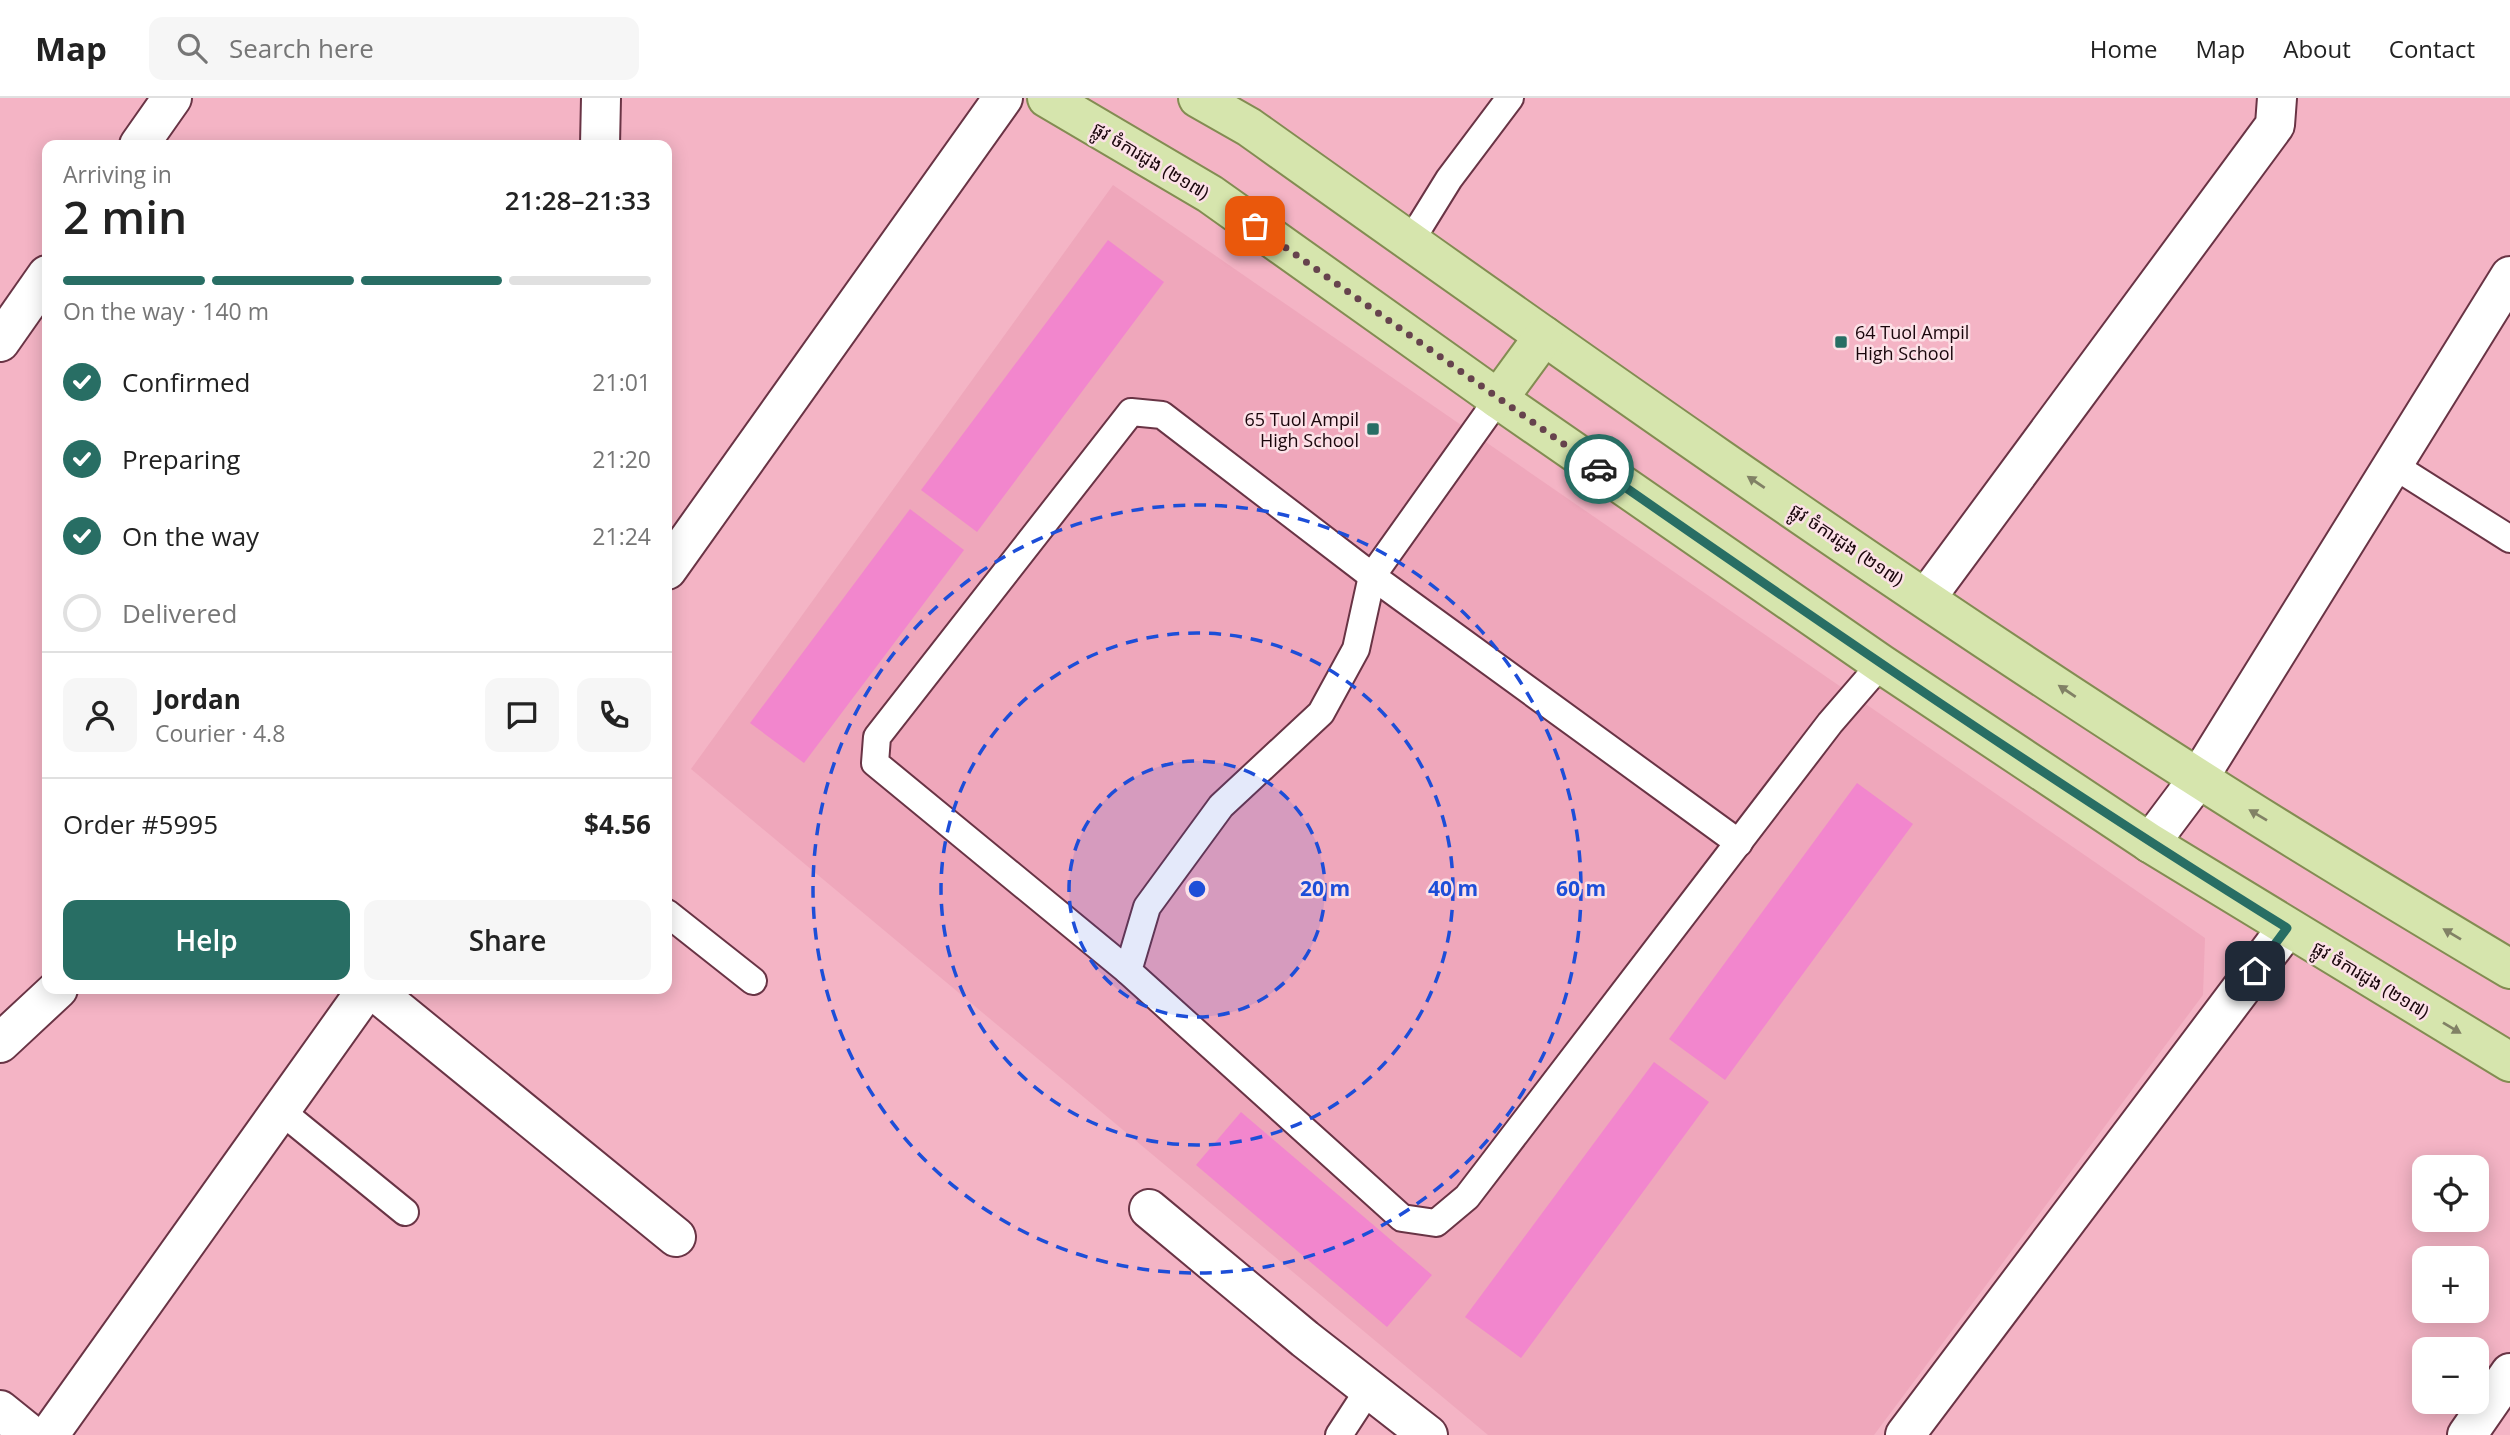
<!DOCTYPE html>
<meta charset="utf-8">
<style>
:root{--surface:#fff;--page:#f6f6f6;--text:#222;--muted:#767676;--line:#e0e0e0;--accent:#286e64}
body{margin:0;font-family:"Open Sans","Noto Sans Khmer",sans-serif;background:var(--page);color:var(--text);height:100vh;display:flex;flex-direction:column;font-size:26px;white-space:nowrap}
*{box-sizing:border-box;margin:0}
p{font-size:23px;color:var(--muted)}
.icon{flex:none;width:38px;height:38px;fill:none;stroke:currentColor;stroke-width:2;stroke-linecap:round;stroke-linejoin:round}
.map{position:relative;flex:1;overflow:hidden}
.drawer{position:absolute;left:42px;top:42px;width:630px;height:854px;display:flex;flex-direction:column;background:var(--surface);border-radius:14px;box-shadow:0 4px 18px #0003}
.drawer>*{flex:none}
.tools{position:absolute;left:2412px;top:1057px;display:grid;gap:14px}
.tools a{display:grid;place-items:center;width:77px;height:77px;border-radius:14px;background:var(--surface);box-shadow:0 4px 18px #0003;font-size:35px}
.pin{position:absolute;display:grid;place-items:center;width:60px;height:60px;color:#fff;margin:-30px;border-radius:14px;box-shadow:0 4px 10px #0006}
.courier{position:absolute;display:grid;place-items:center;width:70px;height:70px;margin:-35px;border:5px solid #286e64;border-radius:50%;background:#fff;color:#222;box-shadow:0 2px 9px #0007}
.summary em{font-style:normal;font-weight:600}
.summary div{display:flex;flex-direction:column-reverse}
.summary{display:flex;align-items:center;justify-content:space-between;height:119px;padding:0 21px}
h1{font-size:46px;font-weight:600;line-height:52px}
.bar{display:grid;grid-template-columns:repeat(4,1fr);gap:10px 7px;align-content:center;height:84px;padding:0 21px}
.bar i{height:9px;border-radius:5px;background:var(--line)}
.bar .selected{background:var(--accent)}
.bar p{grid-column:span 4}
.line{display:flex;align-items:center;gap:18px;padding:0 21px;border-top:2px solid var(--line)}
.line div{flex:1}
.round{display:grid;place-items:center;flex:none;width:74px;height:74px;border-radius:14px;background:var(--page)}
ol{padding:0 21px;list-style:none}
li{display:flex;align-items:center;gap:21px;height:77px}
li p{margin-inline-start:auto}
li .icon{padding:7px;border-radius:50%;background:var(--accent);color:#fff;stroke-width:4}
li:last-child{color:var(--muted)}
li i{width:38px;height:38px;border:4px solid var(--line);border-radius:50%}
.action{display:flex;gap:14px;margin-top:auto;padding:14px 21px}
.action a{flex:1;height:80px;border-radius:14px;background:var(--accent);color:#fff;font-size:28px;font-weight:600;line-height:80px;text-align:center}
.action a+a{background:var(--page);color:var(--text)}
header{display:flex;align-items:center;gap:42px;box-sizing:border-box;height:98px;padding:0 35px;background:var(--surface);border-bottom:2px solid var(--line)}
header strong{font-size:33px}
nav{display:flex;gap:38px;margin-inline-start:auto;font-size:24px}
.search{width:490px;height:63px;background:var(--page);display:flex;align-items:center;gap:18px;box-sizing:border-box;padding:0 24px;border-radius:14px;color:var(--muted);font-size:26px}
.map>svg:first-child{display:block}
.built{fill:#efa7bb}
.building{fill:#f286cd}
.lines{fill:none;stroke-linecap:round;stroke-linejoin:round}
.service-casing{stroke:#693445;stroke-width:30}
.minor-casing{stroke:#693445;stroke-width:42}
.primary-casing{stroke:#838c52;stroke-width:42}
.service{stroke:#fff;stroke-width:26}
.minor{stroke:#fff;stroke-width:38}
.primary{stroke:#d6e5ad;stroke-width:38}
.oneway{fill:#818165}
.done{stroke:#66434d;stroke-width:7;stroke-dasharray:0 12.6}
.route{stroke:#286e64;stroke-width:9}
.ring{fill:none;stroke:#1d4ed8;stroke-width:3.5;stroke-dasharray:12 9}
.poi-dot{fill:#286e64;stroke:#fce1e7;stroke-width:2.5}
.labels{text-anchor:middle;dominant-baseline:central;stroke-width:5;stroke-linejoin:round;paint-order:stroke}
.street-label{font-size:18px;fill:#1a060c;stroke:#fce1e7}
.poi-label{font-size:18px;fill:#1a060c;stroke:#fce1e7;text-anchor:start}
.centre{fill:#1d4ed8;stroke:#fce1e7;stroke-width:3.5}
.ring-label{font-size:21px;text-anchor:middle;font-weight:bold;fill:#1d4ed8;stroke:#fce1e7;stroke-width:5;stroke-linejoin:round;paint-order:stroke}
</style>
<header>
<strong>Map</strong>
<div class="search"><svg class="icon" aria-label="search" viewBox="0 0 24 24"><circle cx="10" cy="10" r="6"/><path d="M15 15l6 6"/></svg>Search here</div>
<nav><a>Home</a><a>Map</a><a>About</a><a>Contact</a></nav>
</header>
<div class="map">
<svg width="2510" height="1337" viewBox="0 0 2510 1337">
<rect width="100%" height="100%" fill="#f4b4c5"/>
<polygon class="built" points="1113,87 2205,840 2203,897 1874,1337 1488,1337 691,671"/>
<g class="building">
<polygon points="1108,142 1164,184 977,434 921,392"/>
<polygon points="910,411 964,452 804,665 750,625"/>
<polygon points="1857,685 1913,726 1725,982 1669,941"/>
<polygon points="1654,964 1709,1004 1521,1260 1465,1219"/>
<polygon points="1241,1014 1432,1177 1387,1229 1196,1067"/>
</g>
<g class="lines">
<g class="service-casing">
<g id="service">
<polyline points="1410,144 1449,81 1510,0"/>
<polyline points="1498,301 1372,478 1356,551 1321,615 1221,708 1147,809 1128,873 1402,1120 1436,1125 1467,1099 1830,625 1881,566"/>
<polyline points="2393,367 2510,441"/>
<polyline points="667,815 753,883"/>
<polyline points="1128,873 875,665 877,639 1131,314 1162,317 1372,478 1739,745"/>
<polyline points="281,1013 405,1114"/>
<polyline points="1339,1337 1369,1291"/>
</g>
</g>
<g class="minor-casing">
<g id="minor">
<polyline points="139,47 172,0"/>
<polyline points="600,47 601,0"/>
<polyline points="0,244 47,177"/>
<polyline points="667,472 1003,0"/>
<polyline points="1926,500 2275,27 2277,0"/>
<polyline points="2150,745 2198,681 2510,178"/>
<polyline points="372,891 676,1139"/>
<polyline points="0,945 58,891"/>
<polyline points="1149,1111 1305,1241 1428,1337"/>
<polyline points="0,1312 31,1337"/>
<polyline points="49,1337 367,891"/>
<polyline points="1905,1337 2287,830"/>
<polyline points="2467,1337 2510,1275"/>
</g>
</g>
<g class="primary-casing">
<g id="primary">
<polyline points="1047,0 1210,96 1498,301 1881,566 2150,745 2510,964"/>
<path d="M1198,0L1249,29C1561,251 1875,474 2198,680C2301,746 2406,809 2510,871"/>
<polyline points="1498,301 1544,238"/>
</g>
</g>
<use href="#service" class="service"/>
<use href="#minor" class="minor"/>
<use href="#primary" class="primary"/>
</g>
<defs><path id="oneway-solid" d="M-6-.8H1V-3.2L6.5 0L1 3.2V.8H-6Z" transform="scale(1.75)"/></defs>
<g class="oneway">
<use href="#oneway-solid" transform="translate(1756 384) rotate(-146)"/>
<use href="#oneway-solid" transform="translate(2067 593) rotate(-146)"/>
<use href="#oneway-solid" transform="translate(2258 717) rotate(-149)"/>
<use href="#oneway-solid" transform="translate(2452 836) rotate(-149)"/>
<use href="#oneway-solid" transform="translate(2452 930) rotate(31)"/>
</g>
<g class="lines">
<polyline class="done" points="1255,128 1599,371"/>
<path class="route" d="M1599,371C1826,529 2053,685 2287,830L2255,873"/>
</g>
<circle cx="1197" cy="791" r="128" fill="#1d4ed8" fill-opacity=".12"/>
<g class="ring">
<circle cx="1197" cy="791" r="128"/>
<circle cx="1197" cy="791" r="256"/>
<circle cx="1197" cy="791" r="384"/>
</g>
<g class="poi-dot">
<rect x="1834" y="237" width="14" height="14" rx="3.5"/>
<rect x="1366" y="324" width="14" height="14" rx="3.5"/>
</g>
<g class="labels">
<g class="street-label">
<text transform="translate(1151 62) rotate(31)">ផ្លូវ ចំការដូង (២១៧)</text>
<text transform="translate(1847 446) rotate(34)">ផ្លូវ ចំការដូង (២១៧)</text>
<text transform="translate(2371 881) rotate(31)">ផ្លូវ ចំការដូង (២១៧)</text>
</g>
<g class="poi-label">
<text x="1855" y="234">64 Tuol Ampil<tspan x="1855" dy="21">High School</tspan></text>
<text x="1359" y="321" text-anchor="end">65 Tuol Ampil<tspan x="1359" dy="21">High School</tspan></text>
</g>
</g>
<circle cx="1197" cy="791" r="10" class="centre"/>
<g class="ring-label">
<text x="1325" y="798">20 m</text>
<text x="1453" y="798">40 m</text>
<text x="1581" y="798">60 m</text>
</g>
</svg>
<div class="tools">
<a><svg class="icon" aria-label="locate" viewBox="0 0 24 24"><circle cx="12" cy="12" r="6"/><path d="M12 2v4M12 18v4M2 12h4M18 12h4"/></svg></a>
<a>+</a>
<a>−</a>
</div>
<div class="pin" style="left:1255px;top:128px;background:#ea580c"><svg class="icon" aria-label="bag" viewBox="0 0 24 24"><path d="M5 8h14l-1 12H6zM9 8a3 3 0 0 1 6 0"/></svg></div>
<div class="pin" style="left:2255px;top:873px;background:#1f2937"><svg class="icon" aria-label="home" viewBox="0 0 24 24"><path d="M3 11l9-7 9 7M6 9v11h12V9"/></svg></div>
<div class="courier" style="left:1599px;top:371px"><svg class="icon" aria-label="car" viewBox="0 0 24 24"><path d="M5 17H2v-5l4-1 3-4h7l3 4 3 1v5h-3M9 17h6M6 11h13"/><circle cx="7" cy="17" r="2"/><circle cx="17" cy="17" r="2"/></svg></div>
<section class="drawer">
<div class="summary"><div><h1>2 min</h1><p>Arriving in</p></div><em>21:28–21:33</em></div>
<div class="bar"><i class="selected"></i><i class="selected"></i><i class="selected"></i><i></i><p>On the way · 140 m</p></div>
<ol>
<li><svg class="icon" aria-label="check" viewBox="0 0 24 24"><path d="M5 12l5 5 9-10"/></svg>Confirmed<p>21:01</p></li>
<li><svg class="icon" aria-label="check" viewBox="0 0 24 24"><path d="M5 12l5 5 9-10"/></svg>Preparing<p>21:20</p></li>
<li><svg class="icon" aria-label="check" viewBox="0 0 24 24"><path d="M5 12l5 5 9-10"/></svg>On the way<p>21:24</p></li>
<li><i></i>Delivered</li>
</ol>
<div class="line" style="height:126px"><a class="round"><svg class="icon" aria-label="person" viewBox="0 0 24 24"><circle cx="12" cy="8" r="4"/><path d="M4 21q1-7 8-7t8 7"/></svg></a><div><b>Jordan</b><p>Courier · 4.8</p></div><a class="round"><svg class="icon" aria-label="chat" viewBox="0 0 24 24"><path d="M4 5h16v11H9l-5 4z"/></svg></a><a class="round"><svg class="icon" aria-label="phone" viewBox="0 0 24 24"><path d="M5 4h4l2 5-3 2q2 4 5 5l2-3 5 2v4C11 20 4 13 5 4z"/></svg></a></div>
<div class="line" style="height:91px"><div>Order #5995</div><b>$4.56</b></div>
<div class="action"><a>Help</a><a>Share</a></div>
</section>
</div>
